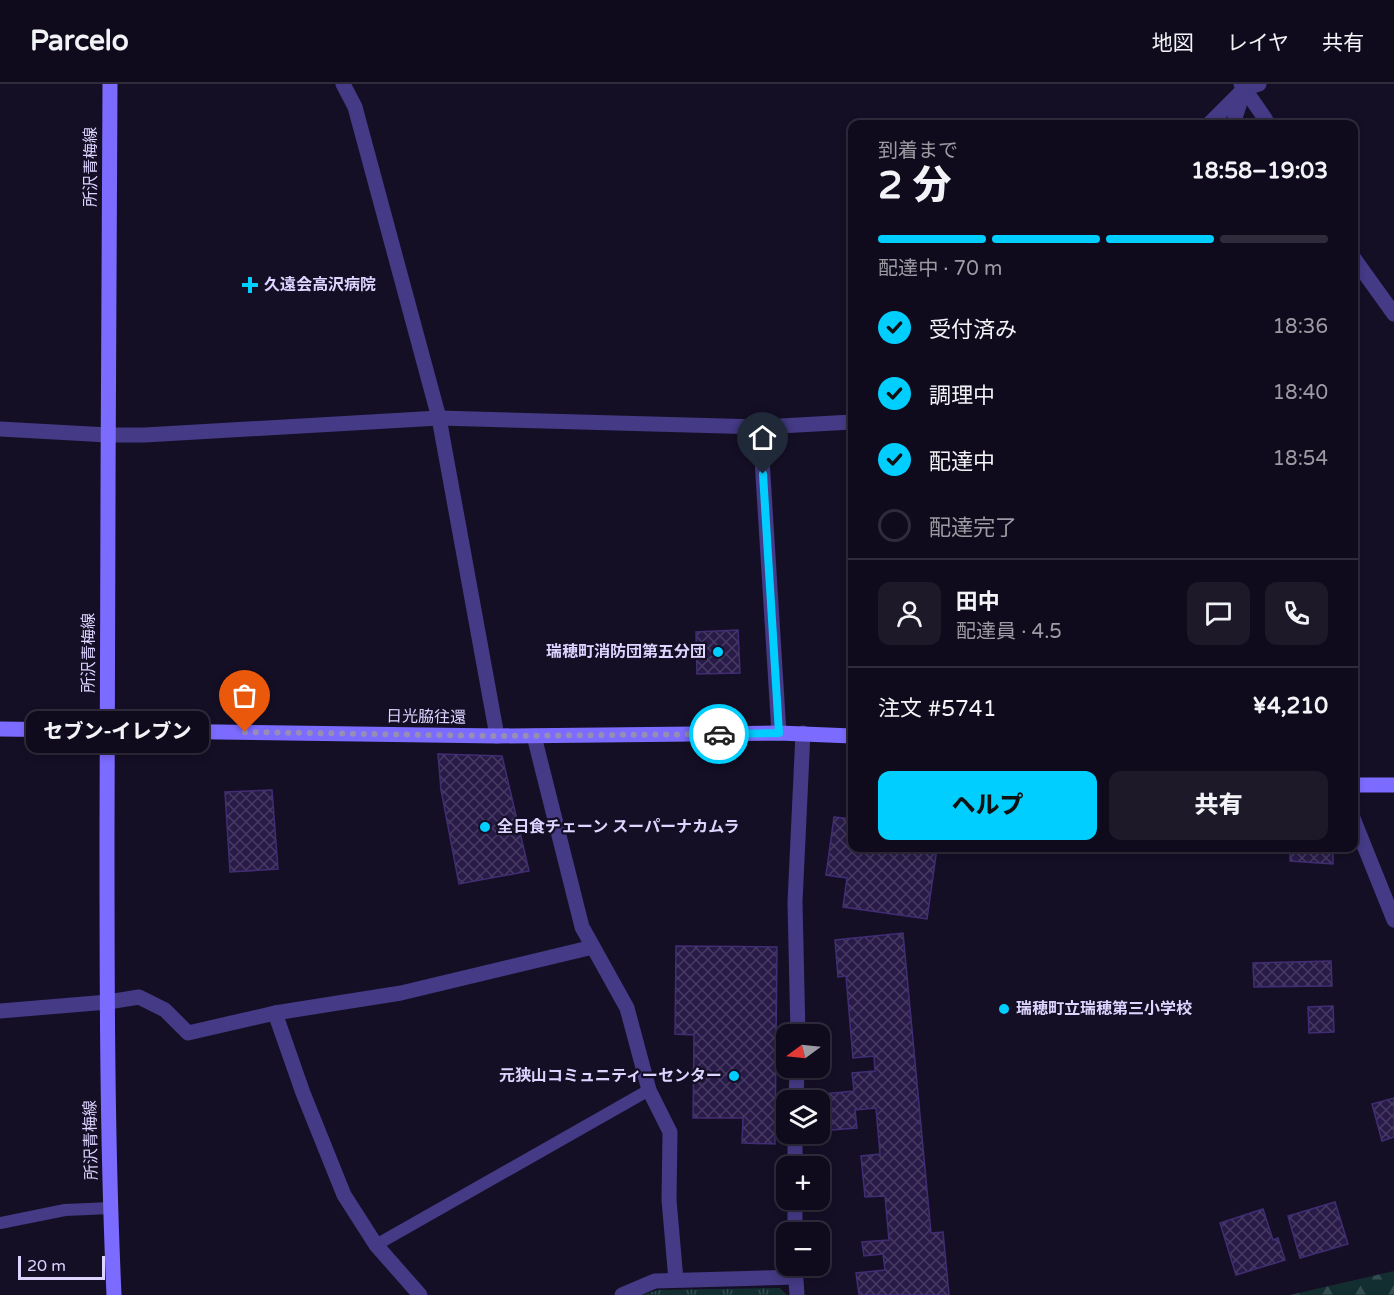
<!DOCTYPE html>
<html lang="ja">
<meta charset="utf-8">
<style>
:root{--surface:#100b1c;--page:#1e1929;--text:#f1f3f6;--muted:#9c9ba3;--line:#302b3b;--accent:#00cefe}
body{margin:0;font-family:"Varela Round","Noto Sans JP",sans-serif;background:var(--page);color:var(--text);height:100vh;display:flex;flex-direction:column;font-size:22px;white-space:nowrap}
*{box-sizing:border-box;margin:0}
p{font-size:20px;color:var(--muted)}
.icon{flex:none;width:33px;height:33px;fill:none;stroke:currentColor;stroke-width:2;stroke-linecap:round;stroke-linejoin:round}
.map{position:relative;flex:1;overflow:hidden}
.side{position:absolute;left:848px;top:36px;width:510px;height:732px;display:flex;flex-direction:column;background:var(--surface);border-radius:12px;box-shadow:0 3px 9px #0003,0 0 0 2px var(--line)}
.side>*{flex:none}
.needle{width:39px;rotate:255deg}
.tools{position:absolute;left:776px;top:940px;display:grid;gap:12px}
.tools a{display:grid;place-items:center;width:54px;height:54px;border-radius:12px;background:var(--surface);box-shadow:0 3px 9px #0003,0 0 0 2px var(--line);font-size:30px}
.scale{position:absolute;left:18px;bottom:15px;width:87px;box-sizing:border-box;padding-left:6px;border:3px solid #ddd4ff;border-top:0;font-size:16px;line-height:21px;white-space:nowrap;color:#ddd4ff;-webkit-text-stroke:4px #150f26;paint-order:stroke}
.pin{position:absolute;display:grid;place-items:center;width:51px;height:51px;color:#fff;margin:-62px -26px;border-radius:50% 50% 50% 0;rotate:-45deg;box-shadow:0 0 6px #0007}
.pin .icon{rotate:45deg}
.courier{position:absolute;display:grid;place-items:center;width:60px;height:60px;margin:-30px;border:4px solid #00cefe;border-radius:50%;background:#fff;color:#222;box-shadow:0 2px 8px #0007}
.bubble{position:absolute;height:42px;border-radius:12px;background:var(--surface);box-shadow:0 3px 9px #0003,0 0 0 2px var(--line);font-size:20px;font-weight:800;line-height:42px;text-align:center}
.summary em{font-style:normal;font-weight:800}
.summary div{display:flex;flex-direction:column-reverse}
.summary{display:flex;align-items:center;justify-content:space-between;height:102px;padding:0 30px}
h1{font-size:39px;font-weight:800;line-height:45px}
.bar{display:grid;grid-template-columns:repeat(4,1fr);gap:9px 6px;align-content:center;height:72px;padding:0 30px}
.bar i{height:8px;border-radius:4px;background:var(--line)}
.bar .active{background:var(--accent)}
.bar p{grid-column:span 4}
.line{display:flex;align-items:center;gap:15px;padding:0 30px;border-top:2px solid var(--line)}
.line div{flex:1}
.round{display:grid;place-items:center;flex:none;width:63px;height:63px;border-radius:12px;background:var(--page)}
ol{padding:0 30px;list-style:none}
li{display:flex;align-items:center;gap:18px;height:66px}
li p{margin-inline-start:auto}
li .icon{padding:6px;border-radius:50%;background:var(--accent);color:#111;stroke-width:4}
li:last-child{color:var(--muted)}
li i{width:33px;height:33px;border:3px solid var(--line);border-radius:50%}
.cta{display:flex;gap:12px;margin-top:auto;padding:12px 30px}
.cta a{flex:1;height:69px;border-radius:12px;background:var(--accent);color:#111;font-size:24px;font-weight:800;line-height:69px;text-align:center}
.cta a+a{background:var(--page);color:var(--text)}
header{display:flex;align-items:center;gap:36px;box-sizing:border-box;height:84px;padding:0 30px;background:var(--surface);border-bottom:2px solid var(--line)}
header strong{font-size:28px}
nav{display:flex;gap:33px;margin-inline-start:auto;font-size:21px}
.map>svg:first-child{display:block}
.forest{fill:url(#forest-firs)}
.park{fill:url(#park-tufts)}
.building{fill:url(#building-cross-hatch);stroke:#412d73;stroke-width:1.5}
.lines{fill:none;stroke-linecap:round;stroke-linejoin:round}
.service{stroke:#443a85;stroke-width:12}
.minor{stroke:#443a85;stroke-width:15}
.secondary{stroke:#7c6bff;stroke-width:15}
.done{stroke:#978fb3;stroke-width:6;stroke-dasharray:0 10.8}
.route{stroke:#00cefe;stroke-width:8}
.poi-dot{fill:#00cefe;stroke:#150f26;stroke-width:2}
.labels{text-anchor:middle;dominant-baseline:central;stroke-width:4.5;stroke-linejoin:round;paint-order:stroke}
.street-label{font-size:16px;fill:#ddd4ff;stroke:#150f26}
.poi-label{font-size:16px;font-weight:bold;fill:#ddd4ff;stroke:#150f26;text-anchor:start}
</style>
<header>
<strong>Parcelo</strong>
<nav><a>地図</a><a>レイヤ</a><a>共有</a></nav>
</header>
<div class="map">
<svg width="1394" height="1211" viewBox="0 0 1394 1211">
<defs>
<pattern id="forest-firs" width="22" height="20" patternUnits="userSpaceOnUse" patternTransform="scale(1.5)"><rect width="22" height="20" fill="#122e30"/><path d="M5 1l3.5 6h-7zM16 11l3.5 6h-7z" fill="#344b4f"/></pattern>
<pattern id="park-tufts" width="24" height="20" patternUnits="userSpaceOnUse" patternTransform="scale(1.5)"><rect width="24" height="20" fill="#122e30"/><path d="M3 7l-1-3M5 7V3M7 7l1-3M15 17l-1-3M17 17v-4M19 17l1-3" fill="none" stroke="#344b4f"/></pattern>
<pattern id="building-cross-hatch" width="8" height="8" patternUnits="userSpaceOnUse" patternTransform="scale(1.5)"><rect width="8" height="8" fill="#281b47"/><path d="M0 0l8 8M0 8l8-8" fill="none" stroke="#473b63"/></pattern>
</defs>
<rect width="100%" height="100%" fill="#150f26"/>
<polygon class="forest" points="1394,1187 1394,1211 1290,1211"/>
<polygon class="park" points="780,1204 787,1211 640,1211 659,1206"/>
<g class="building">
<polygon points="738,546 740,589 697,590 696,548"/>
<polygon points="438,670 502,672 529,787 459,800 441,706"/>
<polygon points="272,706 278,785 230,788 225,708"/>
<polygon points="834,733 852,735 852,764 937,764 927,835 843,823 847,794 826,791"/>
<polygon points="1290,764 1339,764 1339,768 1333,768 1333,780 1290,777"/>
<polygon points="903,849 931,1149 943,1148 949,1211 859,1211 856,1189 885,1186 883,1170 864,1172 862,1158 889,1156 885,1112 865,1113 861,1072 880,1070 876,1024 855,1026 857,1044 819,1047 819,1017 814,1017 813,1011 854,1007 852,989 875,987 874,972 853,974 846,892 838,893 835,856"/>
<polygon points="676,862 777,863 775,1060 742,1059 743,1034 693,1034 694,951 675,950"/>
<polygon points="1331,877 1332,902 1254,903 1253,879"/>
<polygon points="1333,922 1334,948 1309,949 1308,923"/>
<polygon points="1394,1014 1394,1053 1382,1057 1372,1020"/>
<polygon points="1335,1118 1348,1160 1300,1174 1288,1132"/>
<polygon points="1263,1125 1273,1156 1278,1154 1285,1176 1236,1191 1220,1139"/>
</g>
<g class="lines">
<g class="service">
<polyline points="0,1139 65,1126 110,1124"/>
<polyline points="376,1161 649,1006"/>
</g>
<g class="minor">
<polyline points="343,0 355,23 439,334 497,652"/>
<polyline points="1241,0 1264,33 1268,40"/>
<polyline points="1209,40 1245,4 1259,0"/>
<polyline points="1233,40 1243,9"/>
<polyline points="1353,173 1394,230"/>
<polyline points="760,343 779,649"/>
<polyline points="0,345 108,351 145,351 439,334 760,343 852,338"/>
<polyline points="534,652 582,843 627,924 649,1006 670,1048 669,1116 676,1196"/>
<polyline points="1353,734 1394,836"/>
<polyline points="0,927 108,918 139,913 165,926 188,949 275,929 303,1009 344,1111 376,1161 420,1211"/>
<polyline points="275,929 401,909 593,863"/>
<polyline points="798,951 795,818 803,649"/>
<polyline points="796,1017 797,984"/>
<polyline points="795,1083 795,1050"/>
<polyline points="795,1116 795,1149"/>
<polyline points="795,1182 797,1211"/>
<polyline points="622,1211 655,1197 795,1193"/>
</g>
<g class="secondary">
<path d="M110,0C109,250 107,499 107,749C107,903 107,1057 114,1211"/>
<polyline points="0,645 497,652 779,649 852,652"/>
<polyline points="1353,701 1394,701"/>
</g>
</g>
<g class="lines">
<polyline class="done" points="245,648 497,652 719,650"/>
<polyline class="route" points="719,650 779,649 763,390"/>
</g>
<g class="poi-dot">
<path d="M247 192h6v6h6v6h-6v6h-6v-6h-6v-6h6z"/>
<circle cx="718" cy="568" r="6"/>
<circle cx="485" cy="743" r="6"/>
<circle cx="1004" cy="925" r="6"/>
<circle cx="734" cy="992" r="6"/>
</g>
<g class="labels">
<g class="street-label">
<text transform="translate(91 83) rotate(-90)">所沢青梅線</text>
<text transform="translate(89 569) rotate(-90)">所沢青梅線</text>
<text transform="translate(426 633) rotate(1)">日光脇往還</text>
<text transform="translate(91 1056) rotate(-91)">所沢青梅線</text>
</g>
<g class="poi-label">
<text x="264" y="201">久遠会高沢病院</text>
<text x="706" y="568" text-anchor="end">瑞穂町消防団第五分団</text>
<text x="497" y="743">全日食チェーン スーパーナカムラ</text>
<text x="1016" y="925">瑞穂町立瑞穂第三小学校</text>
<text x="722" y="992" text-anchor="end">元狭山コミュニティーセンター</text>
</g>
</g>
</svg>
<div class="tools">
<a><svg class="needle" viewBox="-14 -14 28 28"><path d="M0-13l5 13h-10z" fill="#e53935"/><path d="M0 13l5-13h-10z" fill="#9c9ba3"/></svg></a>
<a><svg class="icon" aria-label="layers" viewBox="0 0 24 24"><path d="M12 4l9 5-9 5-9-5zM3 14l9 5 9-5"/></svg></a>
<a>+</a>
<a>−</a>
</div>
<div class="scale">20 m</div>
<div class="pin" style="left:245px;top:648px;background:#ea580c"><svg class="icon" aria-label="bag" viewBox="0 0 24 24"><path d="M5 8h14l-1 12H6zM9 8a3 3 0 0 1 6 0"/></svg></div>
<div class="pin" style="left:763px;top:390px;background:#1f2937"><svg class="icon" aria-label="home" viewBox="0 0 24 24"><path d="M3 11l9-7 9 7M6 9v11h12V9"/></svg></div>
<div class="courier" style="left:719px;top:650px"><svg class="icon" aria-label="car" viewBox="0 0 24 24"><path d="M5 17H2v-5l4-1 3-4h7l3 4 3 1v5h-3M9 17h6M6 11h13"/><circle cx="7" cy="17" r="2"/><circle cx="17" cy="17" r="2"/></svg></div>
<div class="bubble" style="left:26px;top:627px;width:183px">セブン-イレブン</div>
<section class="side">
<div class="summary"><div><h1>2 分</h1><p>到着まで</p></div><em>18:58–19:03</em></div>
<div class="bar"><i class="active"></i><i class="active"></i><i class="active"></i><i></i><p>配達中 · 70 m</p></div>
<ol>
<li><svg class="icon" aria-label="check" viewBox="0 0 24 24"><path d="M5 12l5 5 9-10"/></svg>受付済み<p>18:36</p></li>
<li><svg class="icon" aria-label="check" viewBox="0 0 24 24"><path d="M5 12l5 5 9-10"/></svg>調理中<p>18:40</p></li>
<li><svg class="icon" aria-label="check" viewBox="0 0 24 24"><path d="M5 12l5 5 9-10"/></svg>配達中<p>18:54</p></li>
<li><i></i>配達完了</li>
</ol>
<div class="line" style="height:108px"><a class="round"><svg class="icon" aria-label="person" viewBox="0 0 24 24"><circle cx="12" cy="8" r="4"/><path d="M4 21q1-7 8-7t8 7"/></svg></a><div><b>田中</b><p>配達員 · 4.5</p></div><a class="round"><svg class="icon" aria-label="chat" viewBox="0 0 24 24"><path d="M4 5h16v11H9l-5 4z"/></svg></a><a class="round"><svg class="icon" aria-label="phone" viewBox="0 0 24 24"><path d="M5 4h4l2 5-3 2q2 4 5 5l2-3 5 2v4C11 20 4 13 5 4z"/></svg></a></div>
<div class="line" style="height:78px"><div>注文 #5741</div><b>¥4,210</b></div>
<div class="cta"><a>ヘルプ</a><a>共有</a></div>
</section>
</div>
